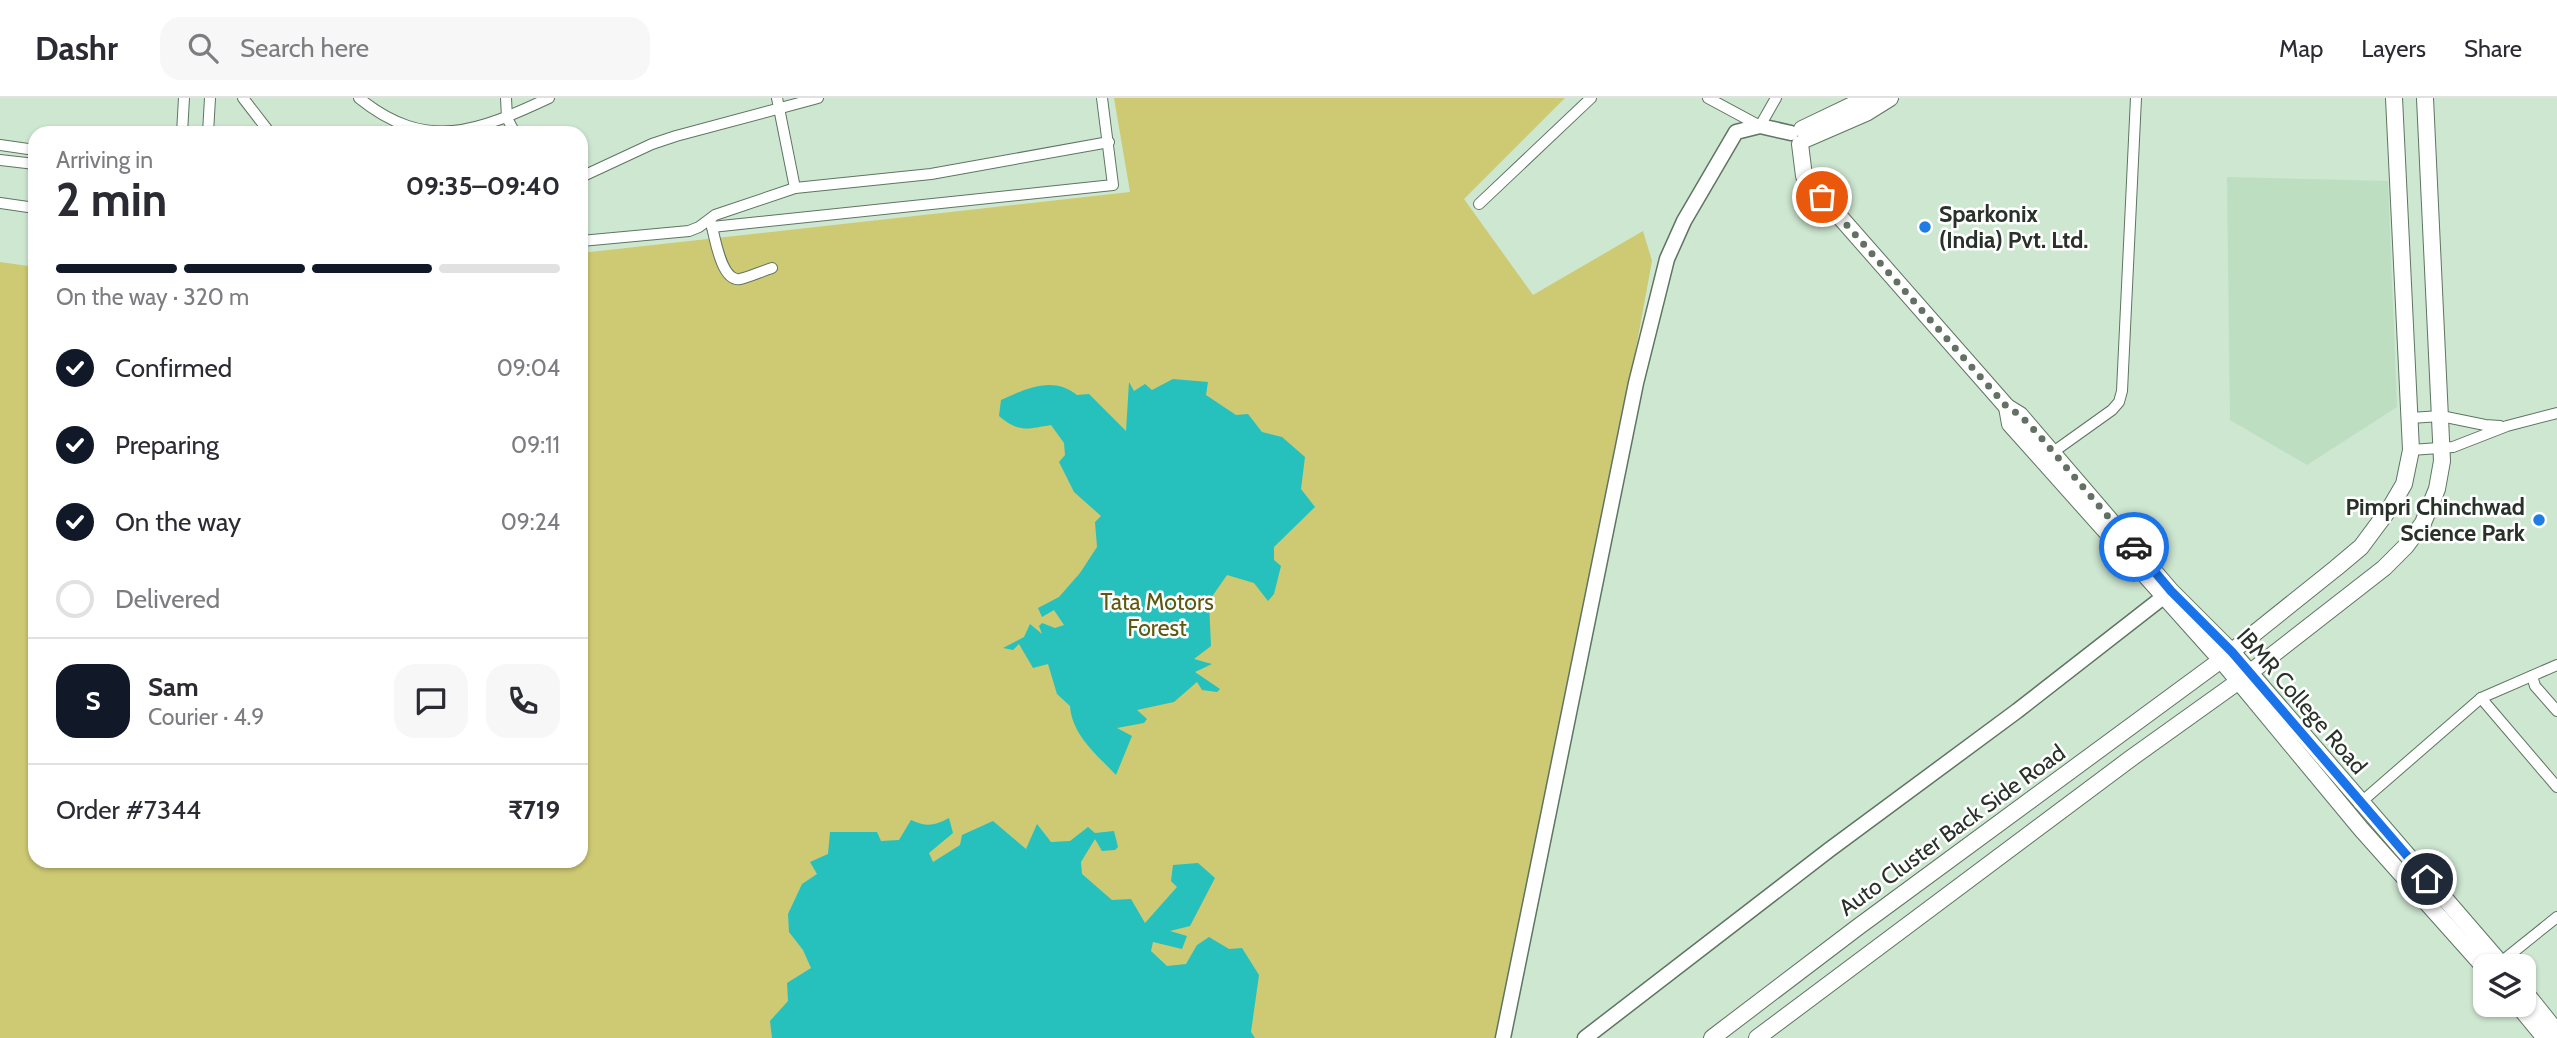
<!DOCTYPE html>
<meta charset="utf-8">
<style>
:root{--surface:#fff;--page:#f7f7f7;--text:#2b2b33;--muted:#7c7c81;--line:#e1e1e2;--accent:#111827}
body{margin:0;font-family:Cabin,sans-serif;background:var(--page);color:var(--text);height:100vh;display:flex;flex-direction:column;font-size:26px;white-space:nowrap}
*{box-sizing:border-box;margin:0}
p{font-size:23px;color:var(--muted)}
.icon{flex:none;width:38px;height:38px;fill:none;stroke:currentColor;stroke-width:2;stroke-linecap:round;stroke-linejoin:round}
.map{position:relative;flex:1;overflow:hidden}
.details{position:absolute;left:28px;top:28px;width:560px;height:742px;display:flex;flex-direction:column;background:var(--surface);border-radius:21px;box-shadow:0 2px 5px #0004}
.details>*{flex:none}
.controls{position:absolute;left:2473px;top:856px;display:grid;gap:14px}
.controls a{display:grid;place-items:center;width:63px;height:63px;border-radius:14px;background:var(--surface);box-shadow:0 2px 5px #0004;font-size:35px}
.pin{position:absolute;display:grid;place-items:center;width:60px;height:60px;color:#fff;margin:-30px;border:4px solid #fff;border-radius:50%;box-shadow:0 2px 7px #0007}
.courier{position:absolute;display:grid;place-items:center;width:70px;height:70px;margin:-35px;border:5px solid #1a73e8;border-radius:50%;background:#fff;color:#222;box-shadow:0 2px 9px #0007}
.head em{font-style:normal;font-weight:800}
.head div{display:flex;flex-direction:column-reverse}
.head{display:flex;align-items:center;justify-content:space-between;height:119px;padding:0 28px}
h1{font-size:46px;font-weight:800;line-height:52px}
.bar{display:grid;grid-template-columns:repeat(4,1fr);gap:10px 7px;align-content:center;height:84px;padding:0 28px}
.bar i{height:9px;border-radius:5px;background:var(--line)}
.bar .selected{background:var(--accent)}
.bar p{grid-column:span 4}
.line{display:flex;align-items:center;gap:18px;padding:0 28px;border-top:2px solid var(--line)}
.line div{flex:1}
.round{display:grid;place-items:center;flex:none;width:74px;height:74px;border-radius:21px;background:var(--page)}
ol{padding:0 28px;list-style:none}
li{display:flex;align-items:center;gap:21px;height:77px}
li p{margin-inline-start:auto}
li .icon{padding:7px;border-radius:50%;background:var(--accent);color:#fff;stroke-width:4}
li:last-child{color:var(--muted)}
li i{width:38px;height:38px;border:4px solid var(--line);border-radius:50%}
header{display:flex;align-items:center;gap:42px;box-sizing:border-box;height:98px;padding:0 35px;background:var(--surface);border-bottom:2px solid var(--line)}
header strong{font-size:33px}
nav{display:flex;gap:38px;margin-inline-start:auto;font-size:24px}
.search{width:490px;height:63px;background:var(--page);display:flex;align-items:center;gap:18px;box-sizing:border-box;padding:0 24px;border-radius:21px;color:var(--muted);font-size:26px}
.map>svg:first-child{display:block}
.built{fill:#bedec2}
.green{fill:#cec973}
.water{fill:#26c1bc}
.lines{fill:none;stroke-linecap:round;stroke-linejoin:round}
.street-casing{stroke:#5e7561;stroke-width:12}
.secondary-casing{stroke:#5e7561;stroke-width:17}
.primary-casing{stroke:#5e7561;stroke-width:18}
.street{stroke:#fff;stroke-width:10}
.secondary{stroke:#fff;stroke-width:14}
.primary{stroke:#fff;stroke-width:16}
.done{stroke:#627164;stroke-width:7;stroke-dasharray:0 12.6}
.route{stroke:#1a73e8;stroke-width:9}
.poi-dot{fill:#207ce5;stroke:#fff;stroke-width:2.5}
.labels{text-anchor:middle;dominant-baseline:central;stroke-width:5;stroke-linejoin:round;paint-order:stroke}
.poi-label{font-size:23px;font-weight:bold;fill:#283229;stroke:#fff;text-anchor:start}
.park-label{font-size:23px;fill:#5e5910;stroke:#fff}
.street-label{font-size:23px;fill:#283229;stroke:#fff}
</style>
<header>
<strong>Dashr</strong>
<div class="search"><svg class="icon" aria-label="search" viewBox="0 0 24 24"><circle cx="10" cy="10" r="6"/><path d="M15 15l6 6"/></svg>Search here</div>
<nav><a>Map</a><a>Layers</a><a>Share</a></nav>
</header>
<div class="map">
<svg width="2557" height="940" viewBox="0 0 2557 940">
<rect width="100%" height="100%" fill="#cee7d1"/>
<polygon class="built" points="2227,79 2388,83 2397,309 2307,367 2230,322"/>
<polygon class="green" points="1114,0 1565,0 1464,101 1533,197 1643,133 1652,163 1509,940 0,940 0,164 35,169 35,763 581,763 581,155 1130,94"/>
<g class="water">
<path d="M1173,281L1208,284L1206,297L1236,317L1248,316L1262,334L1282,339L1305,359L1301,391L1315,409L1274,449V462L1281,468L1274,496L1268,503L1254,485L1227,477L1209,503L1211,548L1194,561L1212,566L1195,574L1220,591L1217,594L1202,592L1197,584L1174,604L1137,612L1147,621L1144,625L1117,630L1132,638L1116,677C1097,657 1072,637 1070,608L1057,596L1048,566L1033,570L1019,546L1013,552L1003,550L1024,539L1030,526L1042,536L1039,528L1042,525L1055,530L1064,527L1054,512L1042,519L1038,510L1059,499L1080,475L1097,449L1095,424L1101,418L1074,394L1059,364L1065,357L1064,345L1051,327C1027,331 1019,335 999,318L1001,302C1025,291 1053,277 1077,297L1089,296L1126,333L1129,284L1134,293L1145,286L1152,292Z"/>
<path d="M949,720L953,735L929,755L933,764L960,747L962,737L993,723L1026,751L1037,726L1051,744L1070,743L1088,729L1095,735L1114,733L1118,749L1115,752L1102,753L1095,741L1081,764L1082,776L1112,802L1131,801L1145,825L1177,789L1171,783L1173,767L1198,765L1215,780L1190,828L1170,833L1187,838L1182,851L1153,844L1151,853L1167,868L1186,866L1197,847L1209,839L1229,851L1242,850L1259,877L1251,934L1255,940H772L770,923L788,903L787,885L811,870L803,852L789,834L788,816L802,786L817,776L810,764L828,756L830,734H877L881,743L899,742L911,722C926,729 934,728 949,720Z"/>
</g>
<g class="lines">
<g class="street-casing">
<g id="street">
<polyline points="243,0 270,35"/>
<path d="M359,0C427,55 478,33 549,0"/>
<polyline points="506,0 507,20 515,35"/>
<polyline points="777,0 795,90"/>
<polyline points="1708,0 1760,28 1776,0"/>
<polyline points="182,35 184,0"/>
<polyline points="208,35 210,0"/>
<polyline points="0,47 35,52"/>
<polyline points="0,62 35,66"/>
<polyline points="581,79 652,46 676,38 818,0"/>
<polyline points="0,105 35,110"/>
<polyline points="1479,106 1591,0"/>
<path d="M711,125C715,139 721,184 740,181C750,179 762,173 772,170"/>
<polyline points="712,129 1113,87 1102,0"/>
<polyline points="581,143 689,133 699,129 715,117 795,90 931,76 1109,44"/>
<polyline points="2410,320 2441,318 2485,327 2500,328"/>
<polyline points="2411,352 2453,349 2507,328 2557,315"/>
<polyline points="2049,357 2112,312 2119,304 2122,293 2136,0"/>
<polyline points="2532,578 2535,588 2557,613"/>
<polyline points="2481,600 2557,689"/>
<polyline points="2359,706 2481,600 2557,567"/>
<polyline points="2496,868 2557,819"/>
</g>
</g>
<g class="secondary-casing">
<g id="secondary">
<polyline points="1503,940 1636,285 1667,161 1684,123 1736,34 1760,28 1791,35"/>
<polyline points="1585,940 1829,752 2017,613 2171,493"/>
</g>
</g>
<g class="primary-casing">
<g id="primary">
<polyline points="1802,31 1867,0"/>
<polyline points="1806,41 1866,15 1890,0"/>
<polyline points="1800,46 1804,78 2007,309 2020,317 2171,493 2232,554 2503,868"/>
<polyline points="2007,309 2010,326 2221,562 2361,731 2485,870"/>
<polyline points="2524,893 2557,934"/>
<polyline points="2517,906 2545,940"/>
<polyline points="1712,940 1858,829 2221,562 2336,470 2361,449 2390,410 2404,386 2411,352 2394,0"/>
<polyline points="1757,940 2130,661 2239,583 2384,470 2406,448 2423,425 2437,391 2442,363 2425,0"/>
</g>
</g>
<use href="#street" class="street"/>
<use href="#secondary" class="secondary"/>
<use href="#primary" class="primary"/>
</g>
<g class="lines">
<polyline class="done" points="1822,99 2007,309 2020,317 2037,335 2134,449"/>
<polyline class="route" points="2134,449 2171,493 2232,554 2427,781"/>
</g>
<g class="poi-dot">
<circle cx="1925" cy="129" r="7"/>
<circle cx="2539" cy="422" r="7"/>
</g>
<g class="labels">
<g class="poi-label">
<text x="1939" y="116">Sparkonix<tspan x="1939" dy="26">(India) Pvt. Ltd.</tspan></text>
<text x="2525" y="409" text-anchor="end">Pimpri Chinchwad<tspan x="2525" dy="26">Science Park</tspan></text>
</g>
<g class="park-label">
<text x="1157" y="504">Tata Motors<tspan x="1157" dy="26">Forest</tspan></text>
</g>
<g class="street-label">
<text transform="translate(2302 603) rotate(49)">IBMR College Road</text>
<text transform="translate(1952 732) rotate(-36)">Auto Cluster Back Side Road</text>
</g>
</g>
</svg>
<div class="controls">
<a><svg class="icon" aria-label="layers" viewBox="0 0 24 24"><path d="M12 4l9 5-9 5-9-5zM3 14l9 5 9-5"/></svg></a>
</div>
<div class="pin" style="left:1822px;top:99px;background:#ea580c"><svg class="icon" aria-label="bag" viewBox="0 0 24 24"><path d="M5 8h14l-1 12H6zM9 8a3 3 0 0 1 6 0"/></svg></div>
<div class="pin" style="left:2427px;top:781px;background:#1f2937"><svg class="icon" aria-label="home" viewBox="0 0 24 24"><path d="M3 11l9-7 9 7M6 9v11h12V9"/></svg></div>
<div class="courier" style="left:2134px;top:449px"><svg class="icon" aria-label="car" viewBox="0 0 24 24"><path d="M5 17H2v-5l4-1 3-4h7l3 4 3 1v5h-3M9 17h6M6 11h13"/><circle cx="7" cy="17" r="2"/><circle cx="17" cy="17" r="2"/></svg></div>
<section class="details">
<div class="head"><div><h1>2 min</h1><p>Arriving in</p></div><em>09:35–09:40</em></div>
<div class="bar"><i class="selected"></i><i class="selected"></i><i class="selected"></i><i></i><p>On the way · 320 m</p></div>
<ol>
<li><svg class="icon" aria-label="check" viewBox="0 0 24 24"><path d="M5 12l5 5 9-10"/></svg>Confirmed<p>09:04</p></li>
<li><svg class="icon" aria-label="check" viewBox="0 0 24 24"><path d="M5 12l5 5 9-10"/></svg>Preparing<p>09:11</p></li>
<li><svg class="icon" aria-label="check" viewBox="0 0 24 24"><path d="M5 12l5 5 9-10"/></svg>On the way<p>09:24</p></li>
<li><i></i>Delivered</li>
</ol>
<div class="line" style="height:126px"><b class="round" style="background:var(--accent);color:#fff">S</b><div><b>Sam</b><p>Courier · 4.9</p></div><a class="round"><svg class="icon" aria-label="chat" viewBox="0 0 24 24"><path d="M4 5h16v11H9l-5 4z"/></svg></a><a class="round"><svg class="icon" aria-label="phone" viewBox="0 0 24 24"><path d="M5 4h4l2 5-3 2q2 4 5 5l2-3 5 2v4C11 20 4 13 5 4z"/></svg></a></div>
<div class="line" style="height:91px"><div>Order #7344</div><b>₹719</b></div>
</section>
</div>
